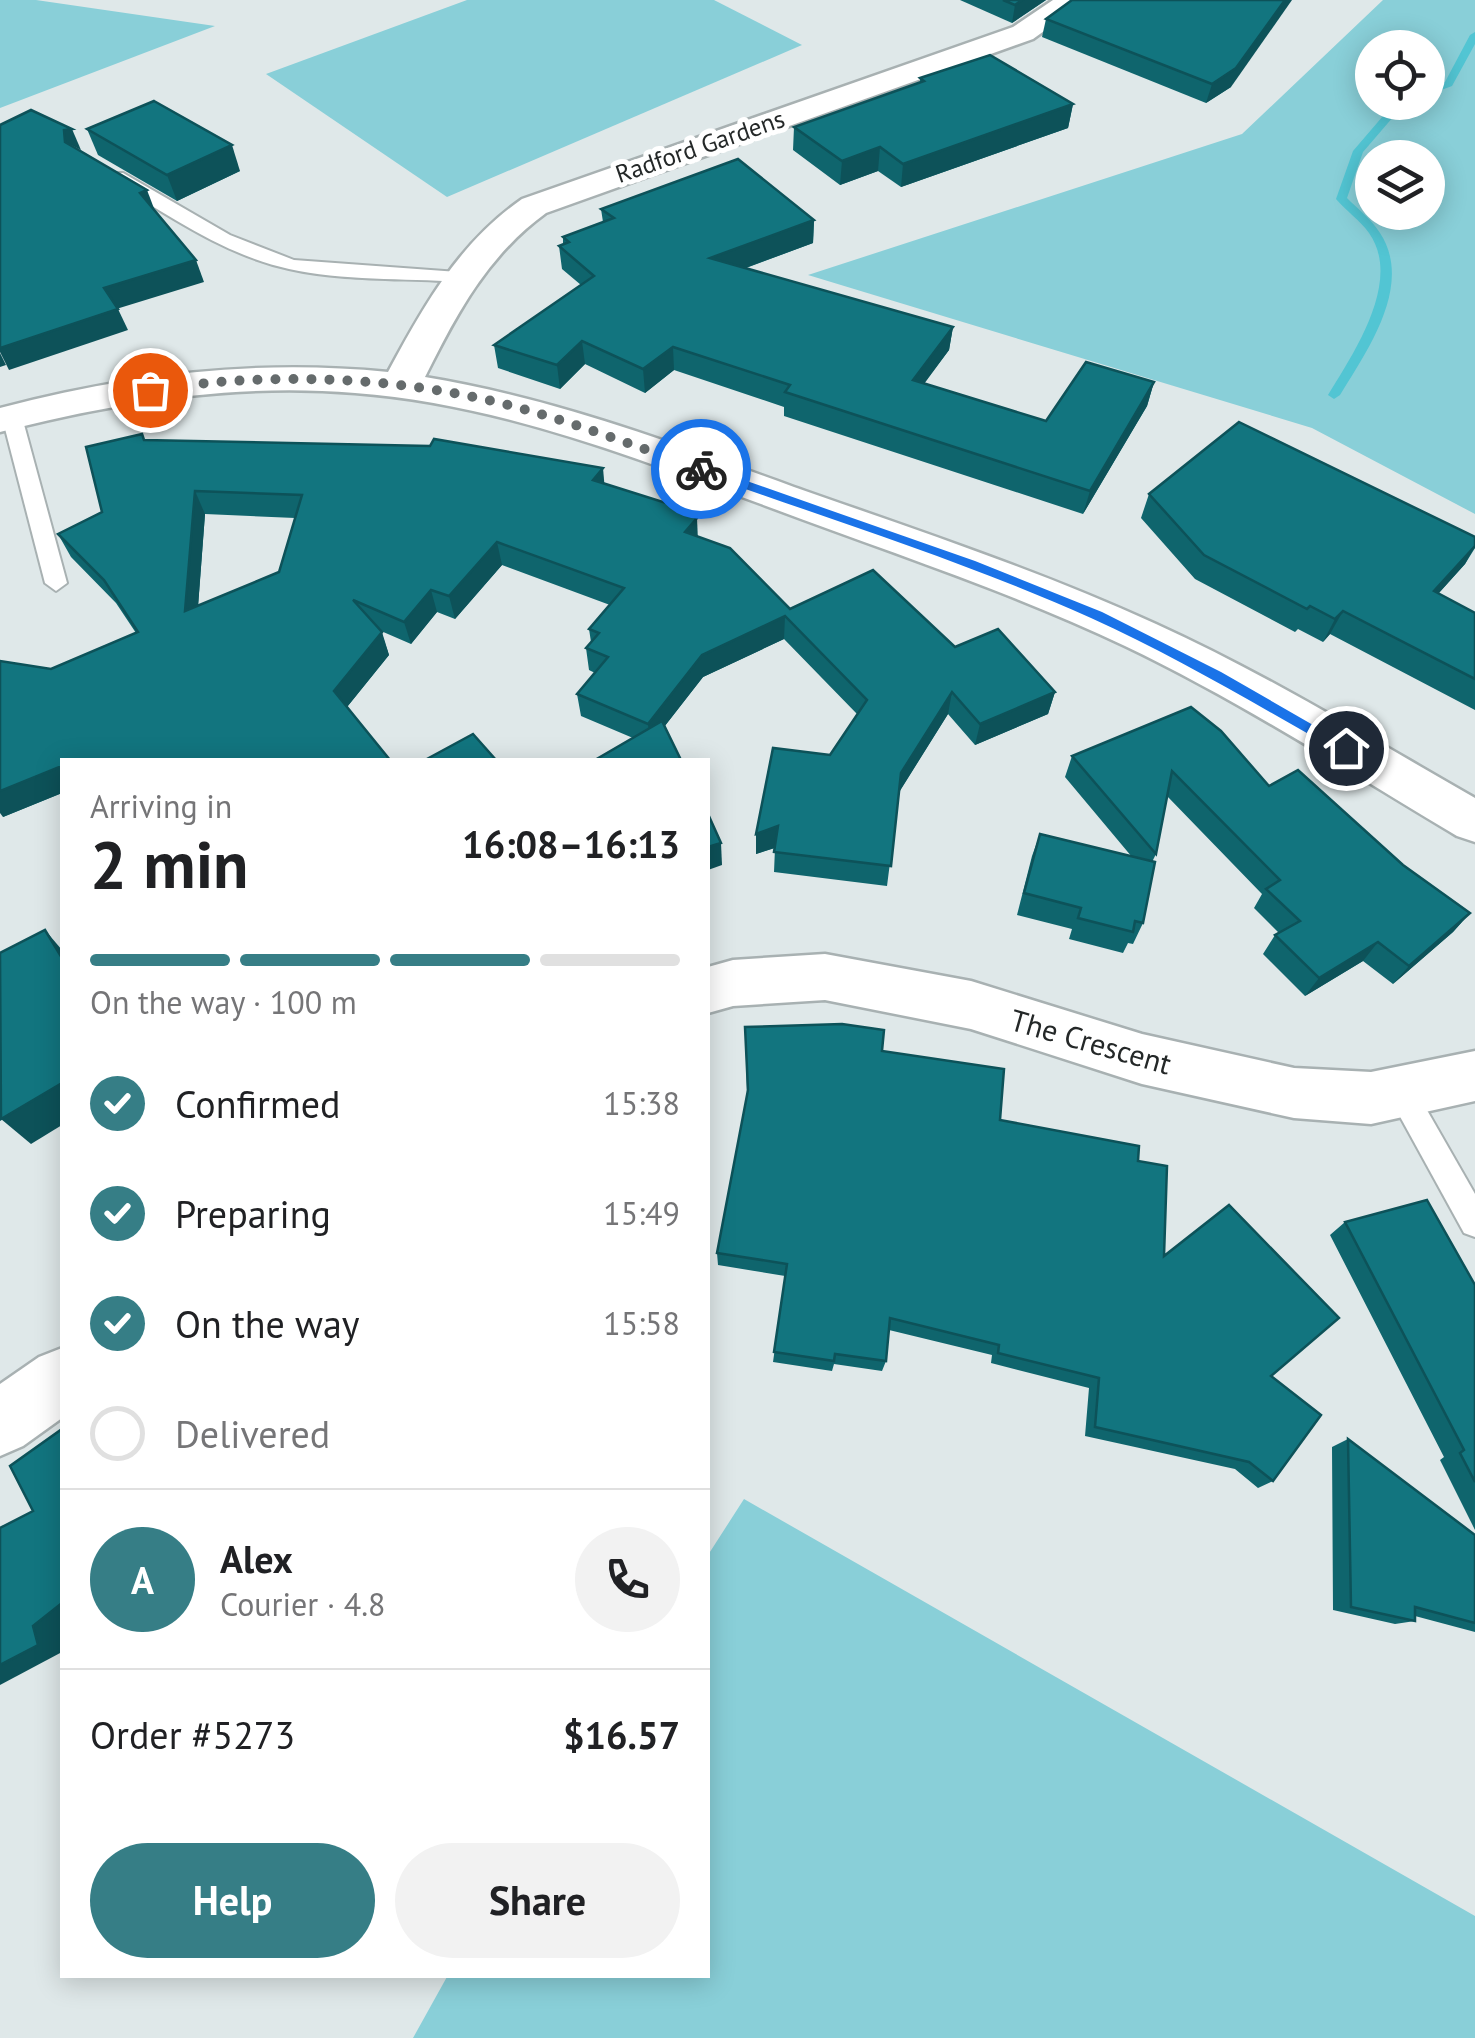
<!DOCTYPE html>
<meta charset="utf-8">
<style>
:root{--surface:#fff;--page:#f2f2f2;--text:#202124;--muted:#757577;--line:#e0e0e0;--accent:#367e86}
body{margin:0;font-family:"PT Sans",sans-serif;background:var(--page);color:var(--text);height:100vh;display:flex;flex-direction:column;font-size:38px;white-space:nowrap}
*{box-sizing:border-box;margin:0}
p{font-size:32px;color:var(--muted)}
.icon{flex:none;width:55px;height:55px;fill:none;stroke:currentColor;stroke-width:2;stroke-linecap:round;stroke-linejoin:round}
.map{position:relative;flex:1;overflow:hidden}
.side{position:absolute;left:60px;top:758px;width:650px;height:1220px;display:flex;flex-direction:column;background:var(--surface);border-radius:0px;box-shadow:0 5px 25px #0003}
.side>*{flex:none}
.controls{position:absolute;left:1355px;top:30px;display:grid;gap:20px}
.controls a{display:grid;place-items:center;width:90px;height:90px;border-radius:50%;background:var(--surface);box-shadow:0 5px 25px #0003;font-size:50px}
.pin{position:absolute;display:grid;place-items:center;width:85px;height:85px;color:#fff;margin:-42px;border:5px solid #fff;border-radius:50%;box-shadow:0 2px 10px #0007}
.courier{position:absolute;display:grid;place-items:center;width:100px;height:100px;margin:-50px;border:8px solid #1a73e8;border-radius:50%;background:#fff;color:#222;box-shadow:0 2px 12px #0007}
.headline em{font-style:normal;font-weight:600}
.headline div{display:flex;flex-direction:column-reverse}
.headline{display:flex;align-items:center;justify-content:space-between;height:170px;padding:0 30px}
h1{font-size:65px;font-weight:600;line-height:75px}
.bar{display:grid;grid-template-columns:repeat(4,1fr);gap:15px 10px;align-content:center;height:120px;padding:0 30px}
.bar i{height:12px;border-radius:8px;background:var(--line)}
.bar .current{background:var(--accent)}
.bar p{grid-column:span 4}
.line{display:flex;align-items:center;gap:25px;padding:0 30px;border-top:2px solid var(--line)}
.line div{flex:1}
.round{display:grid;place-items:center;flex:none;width:105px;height:105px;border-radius:52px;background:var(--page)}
ol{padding:0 30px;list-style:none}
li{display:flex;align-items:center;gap:30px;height:110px}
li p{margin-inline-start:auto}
li .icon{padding:10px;border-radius:50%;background:var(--accent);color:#fff;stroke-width:4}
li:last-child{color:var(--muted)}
li i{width:55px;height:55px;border:5px solid var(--line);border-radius:50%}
.primary-button{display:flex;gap:20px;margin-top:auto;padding:20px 30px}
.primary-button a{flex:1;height:115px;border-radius:60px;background:var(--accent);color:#fff;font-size:40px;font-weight:600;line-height:115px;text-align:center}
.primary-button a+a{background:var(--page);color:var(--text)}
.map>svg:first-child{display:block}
.green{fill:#89cfd8;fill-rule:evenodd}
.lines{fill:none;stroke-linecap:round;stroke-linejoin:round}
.stream{fill:#52c5d3;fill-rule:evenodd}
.service-casing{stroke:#a8b1b2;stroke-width:4}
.minor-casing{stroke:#a8b1b2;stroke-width:5}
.service{fill:#fff;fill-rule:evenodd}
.minor{fill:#fff;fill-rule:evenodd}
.wall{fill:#0f656d;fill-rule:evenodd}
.shaded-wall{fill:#0d5259}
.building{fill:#12757f;stroke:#0d5259;stroke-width:2.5;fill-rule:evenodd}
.route{fill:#1a73e8}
.done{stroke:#656b6c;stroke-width:10;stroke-dasharray:0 18}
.labels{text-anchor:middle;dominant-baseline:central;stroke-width:10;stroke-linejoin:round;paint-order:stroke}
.far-street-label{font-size:25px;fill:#242828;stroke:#fff}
.street-label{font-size:30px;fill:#242828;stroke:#fff}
</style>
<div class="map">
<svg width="1475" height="2038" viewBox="0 0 1475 2038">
<rect width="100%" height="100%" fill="#dfe8e9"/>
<g class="green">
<polygon points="0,0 36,0 215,26 0,108"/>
<polygon points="467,0 714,0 802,45 447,197 266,74"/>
<path d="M1383,0H1475V514L1312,428L808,275L1242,134ZM1372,48H1428V102H1372ZM1372,158H1428V212H1372Z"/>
<polygon points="744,1499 1475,1916 1475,2038 413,2038 448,1975 708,1975 708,1555"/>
</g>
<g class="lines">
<g class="stream">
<polygon points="1475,32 1475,44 1452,86 1428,95 1428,89 1445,82 1470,35"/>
<path d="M1395,102H1406L1363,152L1347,198C1358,209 1372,220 1380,233C1414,285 1367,351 1340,395L1334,399L1328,395C1353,354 1403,281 1369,233C1360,220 1346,211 1336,199L1353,151Z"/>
</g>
<g class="service-casing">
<g id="service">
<path d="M111,173H123L230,235L294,260L458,272L467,277L458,282C405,278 341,281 289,269C224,255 167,214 111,181Z"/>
<polygon points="12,411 22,417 67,583 56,591 45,583 2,417"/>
<polygon points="1402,1080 1412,1084 1475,1194 1475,1237 1464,1233 1392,1102 1388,1093 1392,1084"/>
</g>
</g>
<g class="minor-casing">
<g id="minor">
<path d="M1053,0H1087L1033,39L546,213C487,256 457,313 425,377C553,398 673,443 794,487C916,530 1038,570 1156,624C1266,674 1370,738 1475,798V842L1457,836C1348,771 1240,701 1125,646C1007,590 883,550 761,504C628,455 498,404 355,393C235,383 117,402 0,432V408C128,374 256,359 388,372C424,305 459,243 522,199L1013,27Z"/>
<polygon points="825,954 971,981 1142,1034 1294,1068 1371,1072 1475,1051 1475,1101 1371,1124 1294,1118 1142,1084 971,1029 825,1000 733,1006 708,1013 708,967 733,960"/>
<polygon points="62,1348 62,1418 23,1446 0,1456 0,1384 39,1357"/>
</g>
</g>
<use href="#service" class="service"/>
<use href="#minor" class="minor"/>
</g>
<g class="wall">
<polygon points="960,0 1046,0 1012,23"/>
<polygon points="1046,19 1231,87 1206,103 1042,37"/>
<polygon points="920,78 1073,104 1068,128 901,187 878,171 840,185 793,150 794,127 920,82"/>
<polygon points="87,129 240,171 177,201 98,155"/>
<polygon points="601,209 814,220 813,243 746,268 953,327 949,350 924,383 1046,421 1154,382 1147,406 1083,514 784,416 784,407 674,370 645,393 585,364 560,389 498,368 494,345 581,285 562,269 559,246 563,244 563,237 603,222"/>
<path d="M145,440L605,484L679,507V511L697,536L790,609L955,647L1055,692L1048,714L975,745L948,714L899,792L887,886L774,872L775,848L756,854V834L830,755L857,714L784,639L703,677L664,727L633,738L581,716L577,694L595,673L589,670L586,648L591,642L589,629L610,605L502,565L455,619L437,612L411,644L381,631L389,655L347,707L62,760V793L3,817L51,669L136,633L116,603L71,557L58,534L102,512ZM205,514L295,518L279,572L198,606Z"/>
<polygon points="1149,494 1475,537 1475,548 1465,564 1438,594 1475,613 1475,710 1330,634 1323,642 1298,629 1295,632 1195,579 1141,518"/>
<polygon points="1072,756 1269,786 1403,865 1470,913 1453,932 1393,984 1363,961 1305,996 1263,954 1275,935 1279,933 1254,908 1262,894 1167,796 1156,854 1152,862 1143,923 1133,944 1128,943 1123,953 1069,939 1072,929 1017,915 1032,856 1040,834 1132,857 1065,777"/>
<polygon points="745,1027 882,1051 1000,1120 1138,1161 1164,1256 1271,1376 1273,1481 1258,1488 1235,1469 1085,1436 1089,1388 991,1363 992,1355 889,1330 886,1361 882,1371 834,1364 832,1371 773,1362 785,1276 718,1265 717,1253 747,1094"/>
<polygon points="1345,1222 1475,1285 1475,1530 1440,1460 1444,1457 1330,1235"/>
<polygon points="1348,1439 1475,1535 1475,1632 1415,1616 1415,1621 1395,1624 1333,1610 1332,1447"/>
</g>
<g class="shaded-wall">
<polygon points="1022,0 1046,0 1012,23 1015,5"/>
<polygon points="1285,0 1292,0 1231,87 1206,103 1212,84"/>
<polygon points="1073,104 1068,128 901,187 903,164"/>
<polygon points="72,129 81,150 65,142 64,130"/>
<polygon points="232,145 240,171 177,201 167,175"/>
<polygon points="880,147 878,171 840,185 842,161"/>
<polygon points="147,190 155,211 140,193"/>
<polygon points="814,220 813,243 710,281 710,258"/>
<polygon points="196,260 204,282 113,310 104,288"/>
<polygon points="118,309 128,330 9,370 0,352 0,348"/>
<polygon points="953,327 949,350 910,403 913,380"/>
<polygon points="582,341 585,364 560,389 557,365"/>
<polygon points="673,347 674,370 645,393 643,369"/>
<polygon points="0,353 6,365 0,367"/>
<polygon points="1154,382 1147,406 1083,514 1090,491"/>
<polygon points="603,468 605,491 593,480"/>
<polygon points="195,491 205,514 196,634 185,611"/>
<polygon points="697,518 698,541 685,532"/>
<polygon points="497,542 502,565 455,619 449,596"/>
<polygon points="1475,546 1465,564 1419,615 1434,591"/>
<polygon points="431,590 437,612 411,644 404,622"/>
<polygon points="1343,611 1330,634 1323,642 1335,619"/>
<polygon points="785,616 784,639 703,677 650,745 648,724 702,655"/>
<polygon points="382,632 389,655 343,712 334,691"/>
<polygon points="952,692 948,714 898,794 901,773"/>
<polygon points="1055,692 1048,714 975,745 980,724"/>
<polygon points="62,766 62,793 3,817 0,813 0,791"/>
<polygon points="778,826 777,847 756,854 756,834"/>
<polygon points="721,843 722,865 708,870 708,847"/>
<polygon points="1470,913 1453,932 1393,984 1409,966"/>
<polygon points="45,930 62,950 62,958"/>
<polygon points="1378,942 1363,961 1305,996 1319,978"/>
<polygon points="62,1083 62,1125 31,1144 1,1119"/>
<polygon points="62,1603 62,1652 0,1685 0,1665 33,1626"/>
</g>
<g class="building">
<polygon points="1003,0 1022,0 1015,5"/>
<polygon points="1072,0 1285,0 1236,68 1212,84 1046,19"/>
<polygon points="990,55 1073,104 903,164 880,147 842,161 794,127 924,81 920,78"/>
<polygon points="154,101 232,145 167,175 87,129"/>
<polygon points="31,110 72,129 64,130 65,142 147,190 140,193 196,260 104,288 118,309 0,348 0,125"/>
<polygon points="738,159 814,220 710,258 953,327 913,380 1046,421 1086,362 1154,382 1090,491 785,392 790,385 673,347 643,369 582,341 557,365 494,345 594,276 559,246 569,242 563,237 614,218 601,209"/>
<polygon points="1239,422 1475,537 1475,546 1434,591 1475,613 1475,679 1343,611 1335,619 1310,606 1307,609 1204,555 1149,494"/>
<path d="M142,434L144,440L430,446L434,439L603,468L593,480L679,507L676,510L697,518L685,532L730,548L790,609L873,570L955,647L998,629L1055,692L980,724L952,692L901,773L891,866L774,852L778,826L756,834L773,748L830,755L867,700L785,616L702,655L648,724L577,694L608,657L586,648L599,633L589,629L624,588L497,542L449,596L431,590L404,622L353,600L382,632L334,691L390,760H62V766L0,791V661L51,669L138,632L104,580L58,534L102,512L86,447ZM195,491L302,495L279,572L185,611Z"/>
<polygon points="1191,707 1221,731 1269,786 1298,770 1403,865 1470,913 1409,966 1378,942 1319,978 1275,935 1300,921 1266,889 1280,880 1172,771 1156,854 1072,756"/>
<polygon points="662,721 681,760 595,760"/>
<polygon points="473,734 496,760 425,760"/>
<polygon points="708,814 721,843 708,847"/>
<polygon points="1040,834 1155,862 1143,923 1135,921 1133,932 1078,918 1081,908 1024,893"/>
<polygon points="45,930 62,958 62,1083 1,1119 0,953"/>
<polygon points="842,1024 884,1030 882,1051 1004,1069 1000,1120 1139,1146 1138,1161 1167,1166 1164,1256 1229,1205 1339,1318 1271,1376 1321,1415 1273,1481 1249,1462 1095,1427 1099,1378 998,1353 999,1345 890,1318 886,1361 835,1354 834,1361 774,1352 787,1264 717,1253 748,1090 745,1027"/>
<polygon points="1427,1200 1475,1285 1475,1482 1460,1453 1464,1450 1345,1222"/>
<polygon points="62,1429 62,1603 33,1626 38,1645 0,1665 0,1528 33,1511 10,1466"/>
<polygon points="1348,1439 1475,1535 1475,1623 1415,1607 1415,1621 1351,1607"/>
</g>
<path class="route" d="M701,465L975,561L1102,612L1221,672L1353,748L1351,752H1340C1259,706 1177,657 1091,618C964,561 829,519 697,472Z"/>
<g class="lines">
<path class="done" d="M150,390C256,374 364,375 469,396C549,412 625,443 701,469"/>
</g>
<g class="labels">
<g class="far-street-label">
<text transform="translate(700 146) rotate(-19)">Radford Gardens</text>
</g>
<g class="street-label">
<text transform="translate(1091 1041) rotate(16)">The Crescent</text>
</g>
</g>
</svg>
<div class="controls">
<a><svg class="icon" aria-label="locate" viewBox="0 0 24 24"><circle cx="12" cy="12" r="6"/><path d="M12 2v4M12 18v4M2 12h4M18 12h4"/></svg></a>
<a><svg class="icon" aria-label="layers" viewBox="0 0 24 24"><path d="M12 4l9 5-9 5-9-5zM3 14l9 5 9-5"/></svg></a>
</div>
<div class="pin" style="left:150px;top:390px;background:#ea580c"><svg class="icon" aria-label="bag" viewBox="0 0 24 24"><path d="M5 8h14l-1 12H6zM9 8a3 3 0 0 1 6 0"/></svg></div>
<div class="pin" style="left:1346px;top:748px;background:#1f2937"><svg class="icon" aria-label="home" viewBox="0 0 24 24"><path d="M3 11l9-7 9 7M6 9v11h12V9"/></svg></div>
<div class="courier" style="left:701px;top:469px"><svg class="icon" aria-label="bike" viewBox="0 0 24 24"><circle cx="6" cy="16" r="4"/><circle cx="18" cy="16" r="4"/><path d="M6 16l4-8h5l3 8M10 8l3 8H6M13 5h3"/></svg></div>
<section class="side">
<div class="headline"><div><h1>2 min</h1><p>Arriving in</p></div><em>16:08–16:13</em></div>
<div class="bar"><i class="current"></i><i class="current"></i><i class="current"></i><i></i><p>On the way · 100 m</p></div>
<ol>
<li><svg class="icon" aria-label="check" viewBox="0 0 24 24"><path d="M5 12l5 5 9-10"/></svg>Confirmed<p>15:38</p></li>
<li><svg class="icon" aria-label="check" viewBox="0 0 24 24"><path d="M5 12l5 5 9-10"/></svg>Preparing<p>15:49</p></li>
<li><svg class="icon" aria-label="check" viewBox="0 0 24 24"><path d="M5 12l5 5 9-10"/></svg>On the way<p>15:58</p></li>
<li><i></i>Delivered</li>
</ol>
<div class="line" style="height:180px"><b class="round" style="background:var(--accent);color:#fff">A</b><div><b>Alex</b><p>Courier · 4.8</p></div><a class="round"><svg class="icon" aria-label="phone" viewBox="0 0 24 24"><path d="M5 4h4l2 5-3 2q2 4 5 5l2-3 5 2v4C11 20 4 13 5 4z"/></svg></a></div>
<div class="line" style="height:130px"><div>Order #5273</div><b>$16.57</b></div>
<div class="primary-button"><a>Help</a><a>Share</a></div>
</section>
</div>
